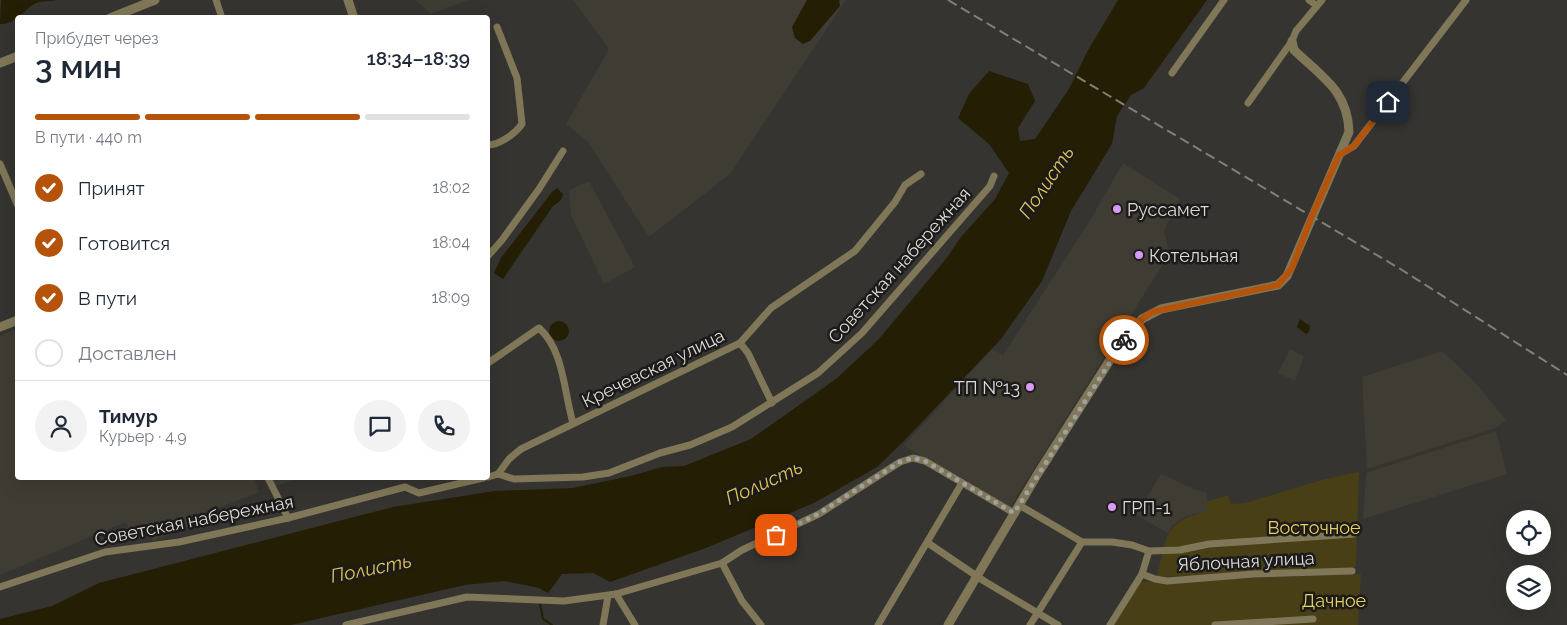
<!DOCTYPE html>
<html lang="ru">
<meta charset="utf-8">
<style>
:root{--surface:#fff;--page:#f2f2f3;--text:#1f2937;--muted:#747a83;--line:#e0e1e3;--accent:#b45309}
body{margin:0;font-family:Raleway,sans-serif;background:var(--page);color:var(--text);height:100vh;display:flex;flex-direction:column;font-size:19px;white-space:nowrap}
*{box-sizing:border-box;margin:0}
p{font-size:16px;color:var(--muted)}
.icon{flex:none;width:28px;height:28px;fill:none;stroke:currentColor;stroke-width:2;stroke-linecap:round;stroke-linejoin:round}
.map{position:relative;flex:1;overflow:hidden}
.side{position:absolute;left:15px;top:15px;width:475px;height:465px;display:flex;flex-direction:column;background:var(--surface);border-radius:5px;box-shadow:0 5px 20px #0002}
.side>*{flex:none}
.controls{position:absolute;left:1506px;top:510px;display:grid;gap:10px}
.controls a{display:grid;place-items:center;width:45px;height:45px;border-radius:50%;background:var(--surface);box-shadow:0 5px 20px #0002;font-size:25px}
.pin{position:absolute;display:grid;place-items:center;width:42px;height:42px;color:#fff;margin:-21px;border-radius:10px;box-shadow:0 2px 8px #0006}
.courier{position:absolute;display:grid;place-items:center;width:50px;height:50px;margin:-25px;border:4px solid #b45309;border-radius:50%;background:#fff;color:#222;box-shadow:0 1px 6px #0007}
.overview em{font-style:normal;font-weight:600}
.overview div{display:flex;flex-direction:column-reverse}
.overview{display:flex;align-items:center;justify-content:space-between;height:85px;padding:0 20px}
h1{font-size:32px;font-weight:600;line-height:38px}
.bar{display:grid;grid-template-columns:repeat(4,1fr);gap:8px 5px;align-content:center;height:60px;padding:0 20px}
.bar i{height:6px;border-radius:4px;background:var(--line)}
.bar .active{background:var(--accent)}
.bar p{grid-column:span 4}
.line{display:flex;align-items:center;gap:12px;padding:0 20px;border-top:1px solid var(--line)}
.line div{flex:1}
.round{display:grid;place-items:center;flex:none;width:52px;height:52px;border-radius:26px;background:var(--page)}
ol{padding:0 20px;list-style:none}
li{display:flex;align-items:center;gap:15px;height:55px}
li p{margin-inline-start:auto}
li .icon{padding:5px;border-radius:50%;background:var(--accent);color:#fff;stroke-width:4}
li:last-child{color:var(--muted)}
li i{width:28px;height:28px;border:2px solid var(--line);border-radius:50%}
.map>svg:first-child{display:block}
.built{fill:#3f3c33}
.green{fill:#483f16}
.water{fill:#241e04}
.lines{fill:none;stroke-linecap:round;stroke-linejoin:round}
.stream{stroke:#241e04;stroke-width:2}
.minor{stroke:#7f7757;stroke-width:7}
.tertiary{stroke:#7f7757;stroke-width:9}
.rail{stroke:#807f7d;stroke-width:2;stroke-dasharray:10 5;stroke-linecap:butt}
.done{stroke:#a0a09e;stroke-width:5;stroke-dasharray:0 9}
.route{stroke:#b45309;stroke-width:6}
.poi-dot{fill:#d99af7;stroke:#1c1b1a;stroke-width:2}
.labels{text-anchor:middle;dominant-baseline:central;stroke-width:5;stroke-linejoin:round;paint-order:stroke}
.poi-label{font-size:18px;fill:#dadad8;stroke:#1c1b1a;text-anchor:start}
.street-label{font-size:18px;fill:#dadad8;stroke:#1c1b1a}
.park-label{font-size:18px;fill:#ead05f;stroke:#1c1b1a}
.water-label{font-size:19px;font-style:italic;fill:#e0c553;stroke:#1c1b1a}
</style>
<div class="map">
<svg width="1567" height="625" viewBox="0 0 1567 625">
<rect width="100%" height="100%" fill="#353431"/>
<g class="built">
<polygon points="416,0 468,0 431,14"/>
<polygon points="573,0 846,0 730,174 649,237 588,142 566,124 609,49"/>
<polygon points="1123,163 1180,199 1164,231 1168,249 1163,264 1010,507 970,485 966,479 956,478 904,445 992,349 1003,355 1089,222"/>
<polygon points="589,181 635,267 604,284 571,215 569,190"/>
<polygon points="17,329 18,478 254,478 259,492 197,516 199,522 153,541 148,529 132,535 126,522 0,575 0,336"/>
<polygon points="1290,349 1304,356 1295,381 1278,373"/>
<polygon points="1442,351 1474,381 1506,420 1496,428 1367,469 1362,377"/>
<polygon points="1496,431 1507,474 1363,519 1366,473"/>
<polygon points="1161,474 1199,491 1207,492 1208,511 1186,516 1172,526 1169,534 1136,515"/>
<polygon points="272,478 298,478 276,486"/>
</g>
<g class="green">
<path d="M1359,472L1356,566L1350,569L1157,577C1167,537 1163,522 1207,511L1206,502L1228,495L1231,504L1245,503L1325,479Z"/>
<polygon points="1361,574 1358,625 1113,625 1140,582"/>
</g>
<g class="water">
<path d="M1,0H58C50,2 41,0 34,4C23,11 15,25 0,24Z"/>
<polygon points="807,0 839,0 840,6 810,41 803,44 795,38 792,27"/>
<polygon points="1118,0 1207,0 1144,88 1131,95 1117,116 1112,144 1071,211 1042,281 1001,339 902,443 877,467 814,503 706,548 610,582 593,573 562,574 548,593 539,588 504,581 465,585 291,625 0,625 0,619 52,606 99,583 393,507 495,491 573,488 630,476 663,467 684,466 751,439 836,379 878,340 946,259 961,237 995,199 1009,173 989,144 958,118 969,94 989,71 1028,84 1035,101 1018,128 1020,141 1035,139 1069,89 1087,52"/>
<polygon points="557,188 563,194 561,200 553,206 503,279 494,273 501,258 552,192"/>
<polygon points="1300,319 1310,326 1309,332 1306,334 1297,327"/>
<circle cx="559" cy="331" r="10"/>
</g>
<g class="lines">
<polyline class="stream" points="540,604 543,619 552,625"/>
<g class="minor">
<polyline points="216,0 222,18"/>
<polyline points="1309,0 1317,6"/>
<polyline points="1172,73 1224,0"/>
<polyline points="1248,103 1292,41 1296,31 1322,0"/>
<path d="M488,145C499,145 515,134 522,124L517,78L497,27"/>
<polyline points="1339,155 1354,146 1466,0"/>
<polyline points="0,164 18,206"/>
<polyline points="488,256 502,240 539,189 563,151"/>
<polyline points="740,343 748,353 772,403"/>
<path d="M488,363L539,328C564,350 564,393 573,423"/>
<polyline points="498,474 509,459 521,449 740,343 771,308 855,251 895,202 905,185 921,174"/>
<polyline points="488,477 498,474 514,479 583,477 609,473 660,453 690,445 732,427 818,373 862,333 990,186 994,176"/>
<polyline points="268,478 288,518"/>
<polyline points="1019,505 1082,542 1112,542 1132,545 1149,551 1180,550 1209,544 1354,534"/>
<polyline points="928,543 984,581 1058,625"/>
<polyline points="722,563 742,601 761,625"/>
<polyline points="1142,574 1155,579 1167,581 1254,574 1352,571"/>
<polyline points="0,587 105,552 179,542 288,518 405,487 419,493 483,478"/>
<polyline points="616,594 635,625"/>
<polyline points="346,625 467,597 564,601 616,594 722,563 742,550 819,514 900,462 913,458 925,461 1014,513"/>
<polyline points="603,625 608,596"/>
<polyline points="878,625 962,483"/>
<polyline points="1030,625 1082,542"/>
<polyline points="1110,625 1142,574 1149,551"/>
<polyline points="1215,625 1313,619"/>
</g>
<g class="tertiary">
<polyline points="348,0 354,18"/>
<polyline points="110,18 155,0"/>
<polyline points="0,63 18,56"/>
<polyline points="0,327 18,320"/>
<path d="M948,625L1037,475L1117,349L1142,319L1161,309L1278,285L1287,276L1349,132C1348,91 1322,77 1294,50L1292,41"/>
</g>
<polyline class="rail" points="948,0 1402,270 1567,375"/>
</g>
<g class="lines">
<polyline class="done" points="776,535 818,514 900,462 913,458 925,461 1014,513 1124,340"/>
<polyline class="route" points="1124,340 1142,319 1152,312 1278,285 1292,268 1312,216 1339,155 1354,146 1388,102"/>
</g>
<g class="poi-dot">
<circle cx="1117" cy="209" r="5"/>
<circle cx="1139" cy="255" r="5"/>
<circle cx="1030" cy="387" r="5"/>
<circle cx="1112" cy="507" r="5"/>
</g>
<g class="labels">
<g class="poi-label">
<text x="1127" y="209">Руссамет</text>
<text x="1149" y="255">Котельная</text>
<text x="1020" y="387" text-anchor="end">ТП №13</text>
<text x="1122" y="507">ГРП-1</text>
</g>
<g class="street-label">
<text transform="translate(899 265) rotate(-48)">Советская набережная</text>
<text transform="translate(653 368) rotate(-26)">Кречевская улица</text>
<text transform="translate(194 520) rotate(-11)">Советская набережная</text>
<text transform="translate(1246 561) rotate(-3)">Яблочная улица</text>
</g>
<g class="park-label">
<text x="1314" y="527">Восточное</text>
<text x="1334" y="600">Дачное</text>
</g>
<g class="water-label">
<text transform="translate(1046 182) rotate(-56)">Полисть</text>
<text transform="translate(764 482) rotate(-24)">Полисть</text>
<text transform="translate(371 568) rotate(-11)">Полисть</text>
</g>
</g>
</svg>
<div class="controls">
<a><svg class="icon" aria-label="locate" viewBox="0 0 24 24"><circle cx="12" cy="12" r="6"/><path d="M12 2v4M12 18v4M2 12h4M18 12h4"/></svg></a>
<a><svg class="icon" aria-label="layers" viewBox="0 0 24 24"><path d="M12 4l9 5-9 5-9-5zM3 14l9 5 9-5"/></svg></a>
</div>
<div class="pin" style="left:776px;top:535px;background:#ea580c"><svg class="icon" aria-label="bag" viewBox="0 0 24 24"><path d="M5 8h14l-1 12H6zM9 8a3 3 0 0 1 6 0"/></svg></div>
<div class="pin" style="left:1388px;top:102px;background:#1f2937"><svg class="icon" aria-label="home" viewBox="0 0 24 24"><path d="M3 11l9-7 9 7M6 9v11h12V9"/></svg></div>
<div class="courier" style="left:1124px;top:340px"><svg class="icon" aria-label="bike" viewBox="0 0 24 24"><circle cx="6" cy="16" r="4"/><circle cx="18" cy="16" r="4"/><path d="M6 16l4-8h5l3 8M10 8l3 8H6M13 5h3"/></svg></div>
<section class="side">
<div class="overview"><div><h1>3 мин</h1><p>Прибудет через</p></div><em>18:34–18:39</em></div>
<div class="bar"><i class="active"></i><i class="active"></i><i class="active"></i><i></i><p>В пути · 440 m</p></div>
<ol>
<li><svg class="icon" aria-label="check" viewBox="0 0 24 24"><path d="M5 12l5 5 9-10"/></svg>Принят<p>18:02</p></li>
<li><svg class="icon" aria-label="check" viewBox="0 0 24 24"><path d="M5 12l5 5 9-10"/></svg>Готовится<p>18:04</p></li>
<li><svg class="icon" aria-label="check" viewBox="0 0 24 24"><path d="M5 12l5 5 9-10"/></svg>В пути<p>18:09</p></li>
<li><i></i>Доставлен</li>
</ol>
<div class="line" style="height:90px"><a class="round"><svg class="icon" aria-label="person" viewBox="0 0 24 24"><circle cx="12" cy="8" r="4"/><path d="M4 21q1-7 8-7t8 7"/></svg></a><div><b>Тимур</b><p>Курьер · 4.9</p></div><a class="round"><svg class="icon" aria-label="chat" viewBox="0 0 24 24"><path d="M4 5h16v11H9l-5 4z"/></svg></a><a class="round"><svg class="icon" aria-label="phone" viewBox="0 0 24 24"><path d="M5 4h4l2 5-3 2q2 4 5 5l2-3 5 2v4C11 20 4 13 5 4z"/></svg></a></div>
</section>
</div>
